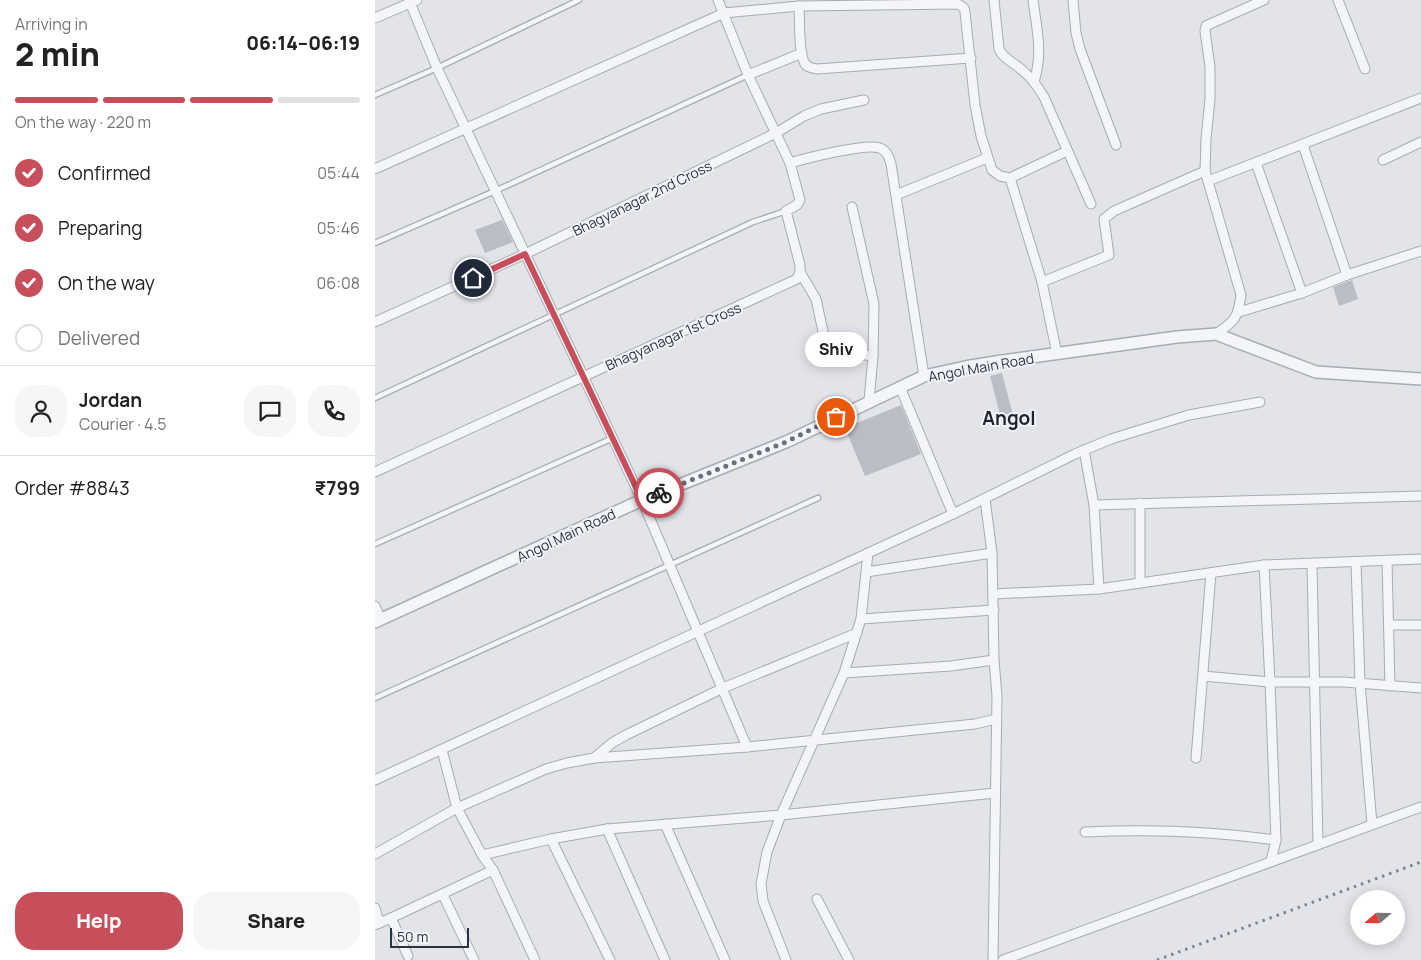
<!DOCTYPE html>
<meta charset="utf-8">
<style>
:root{--surface:#fff;--page:#f6f6f6;--text:#222;--muted:#767676;--line:#e0e0e0;--accent:#c74e5b}
body{margin:0;font-family:Manrope,sans-serif;background:var(--page);color:var(--text);height:100vh;display:flex;flex-direction:column;font-size:19px;white-space:nowrap}
*{box-sizing:border-box;margin:0}
p{font-size:16px;color:var(--muted)}
.icon{flex:none;width:28px;height:28px;fill:none;stroke:currentColor;stroke-width:2;stroke-linecap:round;stroke-linejoin:round}
.map{position:relative;flex:1;overflow:hidden}
.details{display:flex;flex-direction:column;background:var(--surface);width:375px}
.details>*{flex:none}
.needle{width:32px;rotate:250deg}
.buttons{position:absolute;left:975px;top:890px;display:grid;gap:10px}
.buttons a{display:grid;place-items:center;width:55px;height:55px;border-radius:50%;background:var(--surface);box-shadow:0 2px 12px #0003;font-size:25px}
.scale{position:absolute;left:15px;bottom:12px;width:79px;box-sizing:border-box;padding-left:5px;border:2px solid #2b3241;border-top:0;font-size:14px;line-height:18px;white-space:nowrap;color:#2b3241;-webkit-text-stroke:4px #f1f3f7;paint-order:stroke}
.pin{position:absolute;display:grid;place-items:center;width:42px;height:42px;color:#fff;margin:-21px;border:2px solid #fff;border-radius:50%;box-shadow:0 1px 5px #0007}
.courier{position:absolute;display:grid;place-items:center;width:50px;height:50px;margin:-25px;border:4px solid #c74e5b;border-radius:50%;background:#fff;color:#222;box-shadow:0 1px 6px #0007}
.bubble{position:absolute;height:35px;border-radius:18px;background:var(--surface);box-shadow:0 2px 12px #0003;font-size:16px;font-weight:800;line-height:35px;text-align:center}
.headline em{font-style:normal;font-weight:800}
.headline div{display:flex;flex-direction:column-reverse}
.headline{display:flex;align-items:center;justify-content:space-between;height:85px;padding:0 15px}
h1{font-size:32px;font-weight:800;line-height:38px}
.bar{display:grid;grid-template-columns:repeat(4,1fr);gap:8px 5px;align-content:center;height:60px;padding:0 15px}
.bar i{height:6px;border-radius:4px;background:var(--line)}
.bar .current{background:var(--accent)}
.bar p{grid-column:span 4}
.line{display:flex;align-items:center;gap:12px;padding:0 15px;border-top:1px solid var(--line)}
.line div{flex:1}
.round{display:grid;place-items:center;flex:none;width:52px;height:52px;border-radius:20px;background:var(--page)}
ol{padding:0 15px;list-style:none}
li{display:flex;align-items:center;gap:15px;height:55px}
li p{margin-inline-start:auto}
li .icon{padding:5px;border-radius:50%;background:var(--accent);color:#fff;stroke-width:4}
li:last-child{color:var(--muted)}
li i{width:28px;height:28px;border:2px solid var(--line);border-radius:50%}
.primary-button{display:flex;gap:10px;margin-top:auto;padding:10px 15px}
.primary-button a{flex:1;height:58px;border-radius:20px;background:var(--accent);color:#fff;font-size:20px;font-weight:800;line-height:58px;text-align:center}
.primary-button a+a{background:var(--page);color:var(--text)}
main{display:flex;flex:1;min-height:0}
.map>svg:first-child{display:block}
.building{fill:#b9bdc6}
.lines{fill:none;stroke-linecap:round;stroke-linejoin:round}
.service-casing{stroke:#a7abb3;stroke-width:7}
.minor-casing{stroke:#a7abb3;stroke-width:11}
.tertiary-casing{stroke:#a7abb3;stroke-width:14}
.service{stroke:#f4f5f8;stroke-width:4.5}
.minor{stroke:#f4f5f8;stroke-width:9}
.tertiary{stroke:#f4f5f8;stroke-width:11}
.rail{stroke:#7c8392;stroke-width:3;stroke-dasharray:2.5 5;stroke-linecap:butt}
.done{stroke:#6b707c;stroke-width:5;stroke-dasharray:0 9}
.route{stroke:#c74e5b;stroke-width:6}
.labels{text-anchor:middle;dominant-baseline:central;stroke-width:4;stroke-linejoin:round;paint-order:stroke}
.street-label{font-size:14px;fill:#2b3241;stroke:#f1f3f7}
.district-label{font-size:19px;font-weight:bold;fill:#1d2331;stroke:#f1f3f7}
</style>
<main>
<section class="details">
<div class="headline"><div><h1>2 min</h1><p>Arriving in</p></div><em>06:14–06:19</em></div>
<div class="bar"><i class="current"></i><i class="current"></i><i class="current"></i><i></i><p>On the way · 220 m</p></div>
<ol>
<li><svg class="icon" aria-label="check" viewBox="0 0 24 24"><path d="M5 12l5 5 9-10"/></svg>Confirmed<p>05:44</p></li>
<li><svg class="icon" aria-label="check" viewBox="0 0 24 24"><path d="M5 12l5 5 9-10"/></svg>Preparing<p>05:46</p></li>
<li><svg class="icon" aria-label="check" viewBox="0 0 24 24"><path d="M5 12l5 5 9-10"/></svg>On the way<p>06:08</p></li>
<li><i></i>Delivered</li>
</ol>
<div class="line" style="height:90px"><a class="round"><svg class="icon" aria-label="person" viewBox="0 0 24 24"><circle cx="12" cy="8" r="4"/><path d="M4 21q1-7 8-7t8 7"/></svg></a><div><b>Jordan</b><p>Courier · 4.5</p></div><a class="round"><svg class="icon" aria-label="chat" viewBox="0 0 24 24"><path d="M4 5h16v11H9l-5 4z"/></svg></a><a class="round"><svg class="icon" aria-label="phone" viewBox="0 0 24 24"><path d="M5 4h4l2 5-3 2q2 4 5 5l2-3 5 2v4C11 20 4 13 5 4z"/></svg></a></div>
<div class="line" style="height:65px"><div>Order #8843</div><b>₹799</b></div>
<div class="primary-button"><a>Help</a><a>Share</a></div>
</section>
<div class="map">
<svg width="1046" height="960" viewBox="0 0 1046 960">
<rect width="100%" height="100%" fill="#e2e4e9"/>
<g class="building">
<polygon points="127,220 138,242 110,253 100,230"/>
<polygon points="977,280 983,299 964,306 958,287"/>
<polygon points="627,373 638,415 626,418 615,376"/>
<polygon points="526,405 546,454 490,476 470,428"/>
</g>
<g class="lines">
<g class="service-casing">
<g id="service">
<polyline points="0,95 62,68 204,0"/>
<polyline points="0,243 120,191 373,75"/>
<polyline points="0,398 378,222 411,211"/>
<polyline points="0,544 238,438"/>
<polyline points="0,698 443,498"/>
</g>
</g>
<g class="minor-casing">
<g id="minor">
<polyline points="34,0 62,68 267,500 372,747"/>
<path d="M619,0L624,49C628,59 640,63 648,71C657,78 663,87 669,97L716,204"/>
<path d="M658,0C662,30 668,53 659,82"/>
<polyline points="698,0 701,33 705,49 741,145"/>
<polyline points="963,0 990,69"/>
<path d="M424,6C425,18 423,57 431,65C434,68 438,68 442,69L596,58"/>
<polyline points="0,18 42,0"/>
<polyline points="373,75 427,53"/>
<polyline points="928,145 972,275"/>
<polyline points="1008,160 1046,142"/>
<path d="M415,163C432,158 491,143 505,148C512,151 514,157 516,164L549,376"/>
<polyline points="881,163 927,293"/>
<polyline points="0,169 349,13 424,6 583,4 589,8 590,12 600,105 606,136 617,170 625,176 635,178 692,151"/>
<polyline points="635,178 667,282 682,354"/>
<polyline points="833,181 1046,98"/>
<polyline points="521,195 612,158"/>
<polyline points="477,207 499,304 498,356 494,401"/>
<polyline points="425,272 441,299 452,350 498,356"/>
<polyline points="667,282 734,255 729,219 739,211 830,171"/>
<polyline points="864,312 927,293 972,275 1046,251"/>
<polyline points="0,322 150,254 401,133 429,116 446,109 489,100"/>
<path d="M841,334C860,321 863,318 866,295L830,171L831,139L835,99V67L830,31L831,26L835,24L889,0"/>
<polyline points="525,387 578,514"/>
<polyline points="709,450 719,505 724,589"/>
<polyline points="0,472 422,279 425,272 425,265 411,211 422,205 425,200 415,163 373,75 343,0"/>
<polyline points="610,499 617,553 619,660 622,696 618,960"/>
<polyline points="719,505 1046,496"/>
<polyline points="1012,561 1015,686"/>
<polyline points="981,562 985,683 997,824"/>
<polyline points="937,564 943,845"/>
<polyline points="889,565 895,682 901,840 896,861"/>
<polyline points="491,572 617,553"/>
<polyline points="765,583 765,503"/>
<polyline points="618,594 724,589 889,565 1046,559"/>
<polyline points="0,606 6,620"/>
<polyline points="486,619 619,610"/>
<polyline points="1014,625 1046,625"/>
<polyline points="469,673 576,666 619,660"/>
<polyline points="828,676 895,682 969,682 1046,688"/>
<polyline points="219,758 237,743 251,735 348,688 482,633"/>
<polyline points="821,758 836,573"/>
<polyline points="0,780 578,514 700,454 736,439 814,415 885,402"/>
<polyline points="290,824 350,960"/>
<polyline points="232,829 290,960"/>
<path d="M710,832C773,829 838,831 901,840"/>
<polyline points="176,839 235,960"/>
<polyline points="0,854 82,808 171,769 192,763 219,758 372,747 600,724 621,719"/>
<polyline points="107,855 176,839 232,829 406,815 620,793"/>
<polyline points="118,870 160,960"/>
<polyline points="68,895 99,960"/>
<polyline points="442,899 474,960"/>
<polyline points="0,908 4,923"/>
<polyline points="0,925 16,918"/>
<polyline points="33,956 16,918 118,870 107,855 82,808 67,750"/>
<polyline points="411,960 388,901 386,884 392,852 406,815 469,673 486,619 493,553"/>
<polyline points="628,960 1046,807"/>
</g>
</g>
<g class="tertiary-casing">
<polyline id="tertiary" points="0,622 267,500 411,442 549,376 590,367 627,361 802,337 841,334 941,372 1046,379"/>
</g>
<use href="#service" class="service"/>
<use href="#minor" class="minor"/>
<use href="#tertiary" class="tertiary"/>
<polyline class="rail" points="782,960 1046,862"/>
</g>
<g class="lines">
<polyline class="done" points="284,493 411,442 461,417"/>
<polyline class="route" points="98,278 150,254 267,500 284,493"/>
</g>
<g class="labels">
<g class="street-label">
<text transform="translate(267 198) rotate(-26)">Bhagyanagar 2nd Cross</text>
<text transform="translate(298 336) rotate(-24)">Bhagyanagar 1st Cross</text>
<text transform="translate(606 367) rotate(-10)">Angol Main Road</text>
<text transform="translate(191 535) rotate(-25)">Angol Main Road</text>
</g>
<g class="district-label">
<text x="634" y="418">Angol</text>
</g>
</g>
</svg>
<div class="buttons">
<a><svg class="needle" viewBox="-14 -14 28 28"><path d="M0-13l5 13h-10z" fill="#e53935"/><path d="M0 13l5-13h-10z" fill="#767676"/></svg></a>
</div>
<div class="scale">50 m</div>
<div class="pin" style="left:461px;top:417px;background:#ea580c"><svg class="icon" aria-label="bag" viewBox="0 0 24 24"><path d="M5 8h14l-1 12H6zM9 8a3 3 0 0 1 6 0"/></svg></div>
<div class="pin" style="left:98px;top:278px;background:#1f2937"><svg class="icon" aria-label="home" viewBox="0 0 24 24"><path d="M3 11l9-7 9 7M6 9v11h12V9"/></svg></div>
<div class="courier" style="left:284px;top:493px"><svg class="icon" aria-label="bike" viewBox="0 0 24 24"><circle cx="6" cy="16" r="4"/><circle cx="18" cy="16" r="4"/><path d="M6 16l4-8h5l3 8M10 8l3 8H6M13 5h3"/></svg></div>
<div class="bubble" style="left:430px;top:332px;width:62px">Shiv</div>
</div>
</main>
